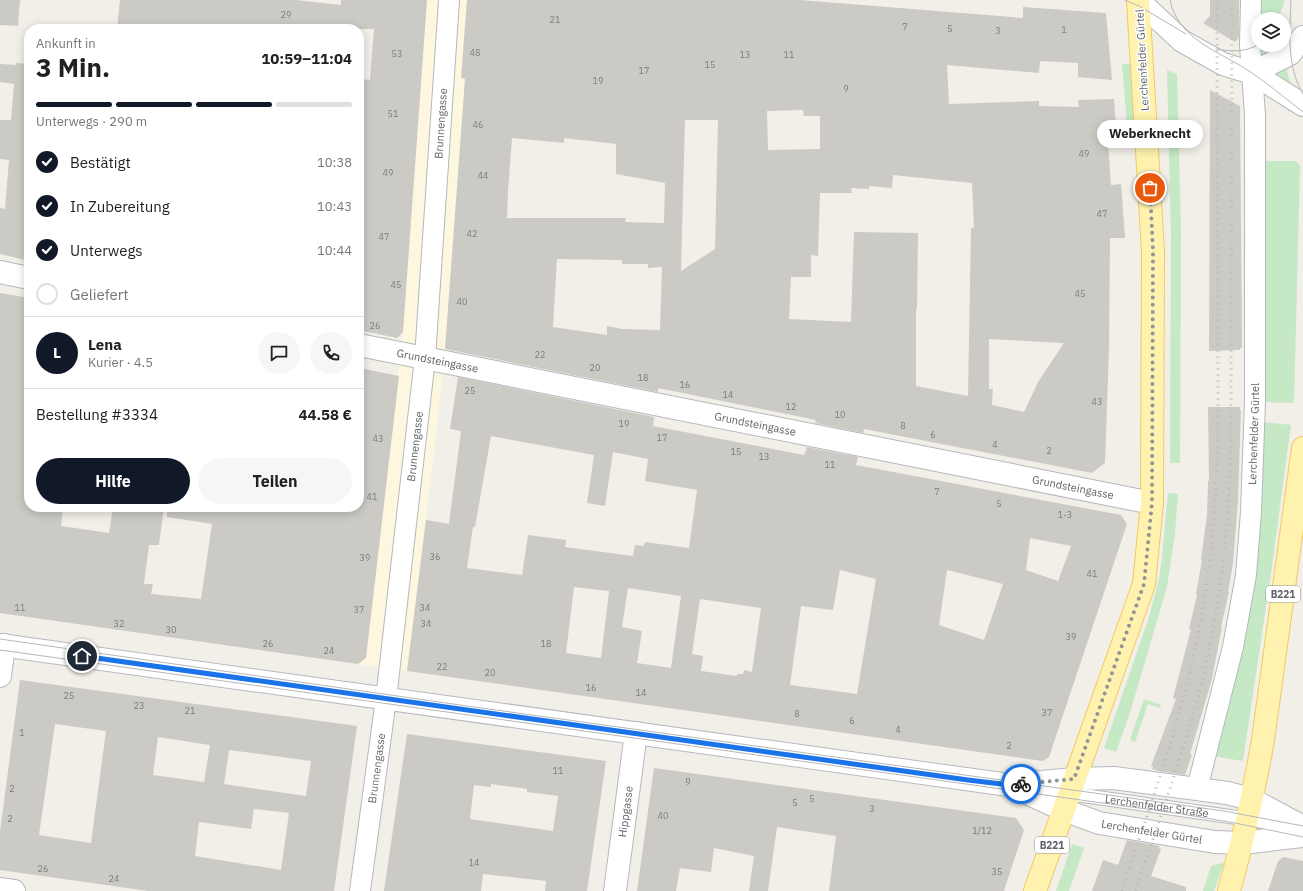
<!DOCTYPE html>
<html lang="de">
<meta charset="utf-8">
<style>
:root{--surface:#fff;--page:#f6f6f6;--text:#202124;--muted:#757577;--line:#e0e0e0;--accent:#111827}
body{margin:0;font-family:"IBM Plex Sans",sans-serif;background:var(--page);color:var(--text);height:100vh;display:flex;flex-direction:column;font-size:15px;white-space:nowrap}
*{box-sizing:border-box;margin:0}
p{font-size:13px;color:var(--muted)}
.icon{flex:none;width:22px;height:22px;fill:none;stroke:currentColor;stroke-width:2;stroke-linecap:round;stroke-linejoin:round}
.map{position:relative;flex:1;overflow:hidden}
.side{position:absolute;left:24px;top:24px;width:340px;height:488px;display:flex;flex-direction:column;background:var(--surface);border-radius:16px;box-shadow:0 2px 10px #0003}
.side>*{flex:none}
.tools{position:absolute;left:1251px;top:12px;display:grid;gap:8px}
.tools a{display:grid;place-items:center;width:40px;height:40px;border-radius:50%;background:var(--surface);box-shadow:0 2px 10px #0003;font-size:20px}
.pin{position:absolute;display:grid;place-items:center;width:34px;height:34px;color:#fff;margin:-17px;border:2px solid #fff;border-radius:50%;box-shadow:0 1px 4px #0007}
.courier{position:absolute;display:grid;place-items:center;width:40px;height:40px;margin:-20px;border:3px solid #1a73e8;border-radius:50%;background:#fff;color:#222;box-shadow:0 1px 5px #0007}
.bubble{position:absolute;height:28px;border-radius:14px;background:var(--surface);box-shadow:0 2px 10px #0003;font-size:13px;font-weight:800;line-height:28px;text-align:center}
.overview em{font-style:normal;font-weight:800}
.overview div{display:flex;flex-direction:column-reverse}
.overview{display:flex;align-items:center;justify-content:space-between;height:68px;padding:0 12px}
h1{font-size:26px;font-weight:800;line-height:30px}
.bar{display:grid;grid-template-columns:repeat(4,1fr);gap:6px 4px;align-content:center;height:48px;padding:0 12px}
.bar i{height:5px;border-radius:3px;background:var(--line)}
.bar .on{background:var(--accent)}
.bar p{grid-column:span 4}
.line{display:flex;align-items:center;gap:10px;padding:0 12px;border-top:1px solid var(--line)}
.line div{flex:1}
.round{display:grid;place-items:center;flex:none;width:42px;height:42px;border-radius:21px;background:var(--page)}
ol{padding:0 12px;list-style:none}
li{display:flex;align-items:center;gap:12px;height:44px}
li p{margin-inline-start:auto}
li .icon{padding:4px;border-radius:50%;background:var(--accent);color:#fff;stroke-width:4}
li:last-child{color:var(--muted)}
li i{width:22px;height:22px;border:2px solid var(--line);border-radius:50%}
.cta{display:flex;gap:8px;margin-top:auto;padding:8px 12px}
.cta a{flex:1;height:46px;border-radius:24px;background:var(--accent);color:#fff;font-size:16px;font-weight:800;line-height:46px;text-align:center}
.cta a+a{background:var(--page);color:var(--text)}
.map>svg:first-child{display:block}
.commercial{fill:#fef7e0}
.green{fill:#c5e8c5}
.building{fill:#cccac5;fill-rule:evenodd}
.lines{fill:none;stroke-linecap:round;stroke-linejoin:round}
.service-casing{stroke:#b5b8bc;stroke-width:15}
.pedestrian-casing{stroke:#b5b8bc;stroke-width:22}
.minor-casing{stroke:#b5b8bc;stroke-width:24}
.tertiary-casing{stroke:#b5b8bc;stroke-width:24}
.secondary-casing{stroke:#b6babf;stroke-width:24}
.primary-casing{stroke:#f2c960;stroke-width:24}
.service{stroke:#fff;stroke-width:13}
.pedestrian{stroke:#fff;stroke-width:20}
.minor{stroke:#fff;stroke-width:22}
.tertiary{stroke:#fff;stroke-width:22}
.secondary{stroke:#fff;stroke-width:22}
.primary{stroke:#fff2af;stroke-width:22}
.tram{stroke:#b6b7b8;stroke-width:1}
.rail{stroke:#b6b7b8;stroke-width:3;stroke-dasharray:1 5;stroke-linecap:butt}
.done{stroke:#929495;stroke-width:4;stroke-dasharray:0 7.2}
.route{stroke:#1a73e8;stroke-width:5}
.labels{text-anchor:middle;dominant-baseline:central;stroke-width:3;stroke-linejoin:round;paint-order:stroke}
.number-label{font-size:9px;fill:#7a7d7f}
.shield{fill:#fff;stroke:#8f9295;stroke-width:1}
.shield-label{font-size:10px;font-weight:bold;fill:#5f6368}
.street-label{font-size:11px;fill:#5f6368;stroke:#fff}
</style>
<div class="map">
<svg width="1303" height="891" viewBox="0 0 1303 891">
<rect width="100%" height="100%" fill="#f1efe8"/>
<polygon class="commercial" points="427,0 467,0 461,78 465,79 445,349 436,436 407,671 358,664 366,658 403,332"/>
<g class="green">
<polygon points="1262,0 1285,0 1278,19 1262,19"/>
<path d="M1268,45H1282C1276,50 1268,55 1261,55L1259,53L1260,50Z"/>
<polygon points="1134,63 1136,125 1127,124 1122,64"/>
<polygon points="1285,68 1287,69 1289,79 1295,90 1270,75"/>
<polygon points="1167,70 1177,74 1181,232 1180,463 1170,463 1171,237"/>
<polygon points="1262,161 1294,161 1298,163 1300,166 1294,403 1262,402"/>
<polygon points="1262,422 1291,425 1272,566 1243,761 1212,756"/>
<polygon points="1168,493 1178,494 1175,533 1167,587 1129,716 1116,752 1104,748 1149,617 1159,579 1162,558"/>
<polygon points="1144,699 1161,705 1160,708 1148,704 1135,742 1130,740"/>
<polygon points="1072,844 1084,848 1069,891 1056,891"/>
<polygon points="1224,863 1214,891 1203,891 1210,869 1213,865"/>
</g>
<g class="building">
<polygon points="0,0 20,0 18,26 0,25"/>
<polygon points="120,0 296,0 341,5 341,0 427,0 403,332 397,338 359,330 359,225 360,199 359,199 359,79 370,80 374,29 117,29"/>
<path d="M467,0H800L1023,18V7L1106,13L1112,80L1078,77V63L1040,61L1039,73L947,65L949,104L1039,101V106L1079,107L1078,100L1114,99L1116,127L1107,128L1111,185L1121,184L1125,238H1110L1109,349L1105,463L1092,473L864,429L863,433L815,423L816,420L658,388V392L445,349L465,79L461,78ZM803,110L804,116H820V149L768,150L767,111ZM685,120H718L715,249L681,271ZM512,138L564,143V138L616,144V174L665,183L664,223L625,222L626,218H507L508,191ZM893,175L972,183L974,228H971L968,396L916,386V309H917L918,233L854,232L851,322L789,319L791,277H811V255L818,256L820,193H852L851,188L869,189V186L892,188ZM557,259L622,260V264H648V268L662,267L660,330L622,329L607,326V335L553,327ZM989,339L1064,343L1038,382L1024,412L992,405L993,389H989Z"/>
<polygon points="1210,0 1239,0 1239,38 1235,42 1203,23 1210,16"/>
<polygon points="16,63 29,64 29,261 0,254 0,208 5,209 9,160 0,159 0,120 11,120 14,84 0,82 0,64 16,65"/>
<polygon points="1210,90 1240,106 1242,348 1240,348 1240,350 1209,351"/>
<polygon points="0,293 29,298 29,507 63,507 61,526 109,533 113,507 164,507 159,545 149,545 144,584 153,584 151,594 201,599 212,524 167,517 167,507 359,507 359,368 399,376 366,658 358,664 0,613"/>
<path d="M458,377L654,417L653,426L804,455L807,447L858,457L856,465L1121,515L1127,524L1049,757L1043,761L407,671L426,520L449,524L461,431L450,429ZM491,436L594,455L587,503L605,506L613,452L648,459L645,481L697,490L689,548L645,542L644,546L635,545L633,556L565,547L566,540L528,535L522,575L467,568L473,527H475ZM1030,538L1071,546L1058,581L1026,570ZM840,570L876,579L857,694L790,685L801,606L833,610ZM947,570L1003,584L984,640L939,625ZM574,587L609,591L601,658L566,653ZM628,588L681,596L671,668L637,663L642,631L622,627ZM700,599L761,608L752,672L744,670L743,674H737V676L701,671L703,656L692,654Z"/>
<polygon points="1208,407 1240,407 1240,410 1241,410 1238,500 1233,563 1228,592 1229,592 1221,627 1222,627 1212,679 1190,754 1192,754 1185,775 1159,771 1152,769 1153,767 1151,766 1176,699 1173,698 1191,629 1189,629 1197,595 1196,594 1202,560 1201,559 1207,515 1208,481 1209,481"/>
<path d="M20,680L357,726L334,891H148L0,870V832ZM55,724L106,731L91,843L39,835ZM158,737L210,745L204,782L153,775ZM229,750L311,761L306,796L224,784ZM254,809L289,813L281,870L195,856L199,822L251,829Z"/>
<path d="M407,734L606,761L587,891H545L546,881L483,874L481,891H384ZM491,784L527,789V792L558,796L553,831L470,819L474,785L491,787Z"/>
<polygon points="654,768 1016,818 1024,830 1004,891 829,891 836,836 777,827 768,891 749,891 754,856 714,848 711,872 680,868 676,891 637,891"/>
<polygon points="1127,840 1160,846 1159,848 1161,849 1151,876 1186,887 1186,891 1092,891 1103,860 1118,865"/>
<polygon points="1283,857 1303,861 1303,891 1268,891 1278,861"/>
</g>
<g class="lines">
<g class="service-casing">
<g id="service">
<path id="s1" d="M1038,789L1247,819L1295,830"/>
</g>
</g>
<g class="pedestrian-casing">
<g id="pedestrian">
<path id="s2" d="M1197,789L1233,647L1246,575L1251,512L1255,401V115L1250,45L1251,0"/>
<path id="s3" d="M360,891L386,699L425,358L449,0"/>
</g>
</g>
<g class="minor-casing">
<g id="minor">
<polyline points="1252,73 1303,105"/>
<polyline points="0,272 29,278"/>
<path id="s4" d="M359,345L1152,503"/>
<polyline points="0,676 4,645"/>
<polyline points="0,889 14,891"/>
<path id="s5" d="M615,891L636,733"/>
</g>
</g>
<g class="tertiary-casing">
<polyline id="tertiary" points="1138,0 1182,41 1223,64 1252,73 1290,54 1303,37"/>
</g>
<g class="secondary-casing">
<g id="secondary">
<polyline points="0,645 1009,785 1074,779 1114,778 1227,793 1251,799 1303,827"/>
<path id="s6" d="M1011,786L1064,810L1099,823L1215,842L1242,843L1303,836"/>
</g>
</g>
<g class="primary-casing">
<g id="primary">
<polyline points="1035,891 1144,584 1152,503 1153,251 1138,0"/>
<path d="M1229,891C1243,841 1254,791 1263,740L1303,448"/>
</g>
</g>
<use href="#service" class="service"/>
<use href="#pedestrian" class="pedestrian"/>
<use href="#minor" class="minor"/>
<use href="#tertiary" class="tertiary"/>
<use href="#secondary" class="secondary"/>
<use href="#primary" class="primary"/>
<g class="tram">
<polyline points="1125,0 1139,6 1186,34"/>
<path d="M1170,0C1178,41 1222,52 1252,73C1270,85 1286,99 1303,112"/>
<path d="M1291,0C1290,32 1286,65 1303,94"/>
<path d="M1216,49C1231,52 1245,52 1258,45"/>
<polyline points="0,639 460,705 1224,811 1303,826"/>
<polyline points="0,650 1182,814 1235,823 1303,837"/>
</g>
<g class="rail">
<path d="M1122,891C1150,805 1182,719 1199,630C1212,564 1217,497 1218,429L1217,0"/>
<path d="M1136,891C1160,816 1188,742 1206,665C1223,587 1230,509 1231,430L1232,0"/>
</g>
</g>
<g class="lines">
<polyline class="done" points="1021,784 1074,779 1144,584 1152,503 1153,251 1150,188"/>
<polyline class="route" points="82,656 968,780 1010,785 1021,784"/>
</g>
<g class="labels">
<g class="number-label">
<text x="286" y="14">29</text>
<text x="555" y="19">21</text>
<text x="905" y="26">7</text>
<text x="950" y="28">5</text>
<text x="1064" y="29">1</text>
<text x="998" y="30">3</text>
<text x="475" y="52">48</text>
<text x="397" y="53">53</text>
<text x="745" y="54">13</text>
<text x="789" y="54">11</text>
<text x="710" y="64">15</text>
<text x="644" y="70">17</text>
<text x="598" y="80">19</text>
<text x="846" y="88">9</text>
<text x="393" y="113">51</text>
<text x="478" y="124">46</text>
<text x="1084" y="153">49</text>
<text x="388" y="172">49</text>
<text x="483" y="175">44</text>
<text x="1102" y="213">47</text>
<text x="472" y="233">42</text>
<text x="384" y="236">47</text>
<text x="396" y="284">45</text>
<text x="1080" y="293">45</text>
<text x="462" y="301">40</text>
<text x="375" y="325">26</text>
<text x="540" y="354">22</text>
<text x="595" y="367">20</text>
<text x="643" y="377">18</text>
<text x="685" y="384">16</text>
<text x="470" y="390">25</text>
<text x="728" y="394">14</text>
<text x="1097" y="401">43</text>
<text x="791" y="406">12</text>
<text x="840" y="414">10</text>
<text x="624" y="423">19</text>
<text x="903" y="425">8</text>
<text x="933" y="434">6</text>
<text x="662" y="437">17</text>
<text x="378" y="438">43</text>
<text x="995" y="444">4</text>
<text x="1049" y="450">2</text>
<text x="736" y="451">15</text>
<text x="764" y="456">13</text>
<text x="830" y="464">11</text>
<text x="937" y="491">7</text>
<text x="372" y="496">41</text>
<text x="999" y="503">5</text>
<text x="1065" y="514">1-3</text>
<text x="435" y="556">36</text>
<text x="365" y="557">39</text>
<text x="1092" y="573">41</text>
<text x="20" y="607">11</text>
<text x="425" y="607">34</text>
<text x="359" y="609">37</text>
<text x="119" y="623">32</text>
<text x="426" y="623">34</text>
<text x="171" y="629">30</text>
<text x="1071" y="636">39</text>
<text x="268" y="643">26</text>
<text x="546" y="643">18</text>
<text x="329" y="650">24</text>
<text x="442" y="666">22</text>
<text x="490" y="672">20</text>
<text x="591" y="687">16</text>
<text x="641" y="692">14</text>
<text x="69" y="695">25</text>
<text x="139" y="705">23</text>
<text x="190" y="710">21</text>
<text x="1047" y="712">37</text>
<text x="797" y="713">8</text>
<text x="852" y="720">6</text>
<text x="898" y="729">4</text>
<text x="22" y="732">1</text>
<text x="1009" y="745">2</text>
<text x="558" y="770">11</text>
<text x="688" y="781">9</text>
<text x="12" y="788">2</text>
<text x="812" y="798">5</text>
<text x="795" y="802">5</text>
<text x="872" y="808">3</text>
<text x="663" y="815">40</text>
<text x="10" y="818">2</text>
<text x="982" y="830">1/12</text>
<text x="474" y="862">14</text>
<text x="43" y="868">26</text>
<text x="997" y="871">35</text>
<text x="114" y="878">24</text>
</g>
<g class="shield">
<rect x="1266" y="586" width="34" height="16" rx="3"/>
<rect x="1035" y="837" width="34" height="16" rx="3"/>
</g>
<g class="shield-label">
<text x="1283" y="594">B221</text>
<text x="1052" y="845">B221</text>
</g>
<g class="street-label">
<text transform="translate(1142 60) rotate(-93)">Lerchenfelder Gürtel</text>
<text stroke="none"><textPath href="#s3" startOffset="772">Brunnengasse</textPath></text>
<text stroke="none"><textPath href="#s4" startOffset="80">Grundsteingasse</textPath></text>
<text stroke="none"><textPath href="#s4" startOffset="404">Grundsteingasse</textPath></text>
<text stroke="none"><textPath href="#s2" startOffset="361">Lerchenfelder Gürtel</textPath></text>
<text stroke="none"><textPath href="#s3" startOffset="448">Brunnengasse</textPath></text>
<text stroke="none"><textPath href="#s4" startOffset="728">Grundsteingasse</textPath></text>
<text stroke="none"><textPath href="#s3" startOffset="124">Brunnengasse</textPath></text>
<text stroke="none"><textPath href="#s1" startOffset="120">Lerchenfelder Straße</textPath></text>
<text stroke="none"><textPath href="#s5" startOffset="80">Hippgasse</textPath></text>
<text stroke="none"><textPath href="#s6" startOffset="149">Lerchenfelder Gürtel</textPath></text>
</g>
</g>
</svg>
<div class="tools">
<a><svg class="icon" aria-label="layers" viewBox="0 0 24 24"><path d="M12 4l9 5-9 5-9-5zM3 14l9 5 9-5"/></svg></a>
</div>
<div class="pin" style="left:1150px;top:188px;background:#ea580c"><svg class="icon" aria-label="bag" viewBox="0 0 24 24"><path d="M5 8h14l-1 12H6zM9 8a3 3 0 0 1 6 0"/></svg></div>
<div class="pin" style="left:82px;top:656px;background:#1f2937"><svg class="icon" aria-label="home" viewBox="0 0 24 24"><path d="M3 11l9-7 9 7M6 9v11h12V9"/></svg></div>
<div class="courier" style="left:1021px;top:784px"><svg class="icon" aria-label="bike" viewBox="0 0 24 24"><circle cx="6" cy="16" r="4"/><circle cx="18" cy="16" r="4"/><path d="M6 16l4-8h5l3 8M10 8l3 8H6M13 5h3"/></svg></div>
<div class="bubble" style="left:1097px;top:120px;width:106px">Weberknecht</div>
<section class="side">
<div class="overview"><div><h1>3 Min.</h1><p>Ankunft in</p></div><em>10:59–11:04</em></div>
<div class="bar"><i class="on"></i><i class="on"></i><i class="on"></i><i></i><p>Unterwegs · 290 m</p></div>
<ol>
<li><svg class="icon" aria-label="check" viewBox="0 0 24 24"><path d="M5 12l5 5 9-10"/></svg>Bestätigt<p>10:38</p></li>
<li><svg class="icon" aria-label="check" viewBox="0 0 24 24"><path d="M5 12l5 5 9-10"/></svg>In Zubereitung<p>10:43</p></li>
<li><svg class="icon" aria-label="check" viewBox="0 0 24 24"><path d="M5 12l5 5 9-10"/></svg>Unterwegs<p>10:44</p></li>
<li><i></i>Geliefert</li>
</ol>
<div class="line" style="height:72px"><b class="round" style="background:var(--accent);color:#fff">L</b><div><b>Lena</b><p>Kurier · 4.5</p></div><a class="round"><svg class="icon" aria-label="chat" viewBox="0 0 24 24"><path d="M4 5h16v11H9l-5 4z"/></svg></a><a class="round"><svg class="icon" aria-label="phone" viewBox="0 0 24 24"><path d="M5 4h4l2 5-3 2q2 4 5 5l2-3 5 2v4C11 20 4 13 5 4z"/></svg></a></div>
<div class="line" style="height:52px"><div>Bestellung #3334</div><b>44.58 €</b></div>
<div class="cta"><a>Hilfe</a><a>Teilen</a></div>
</section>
</div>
